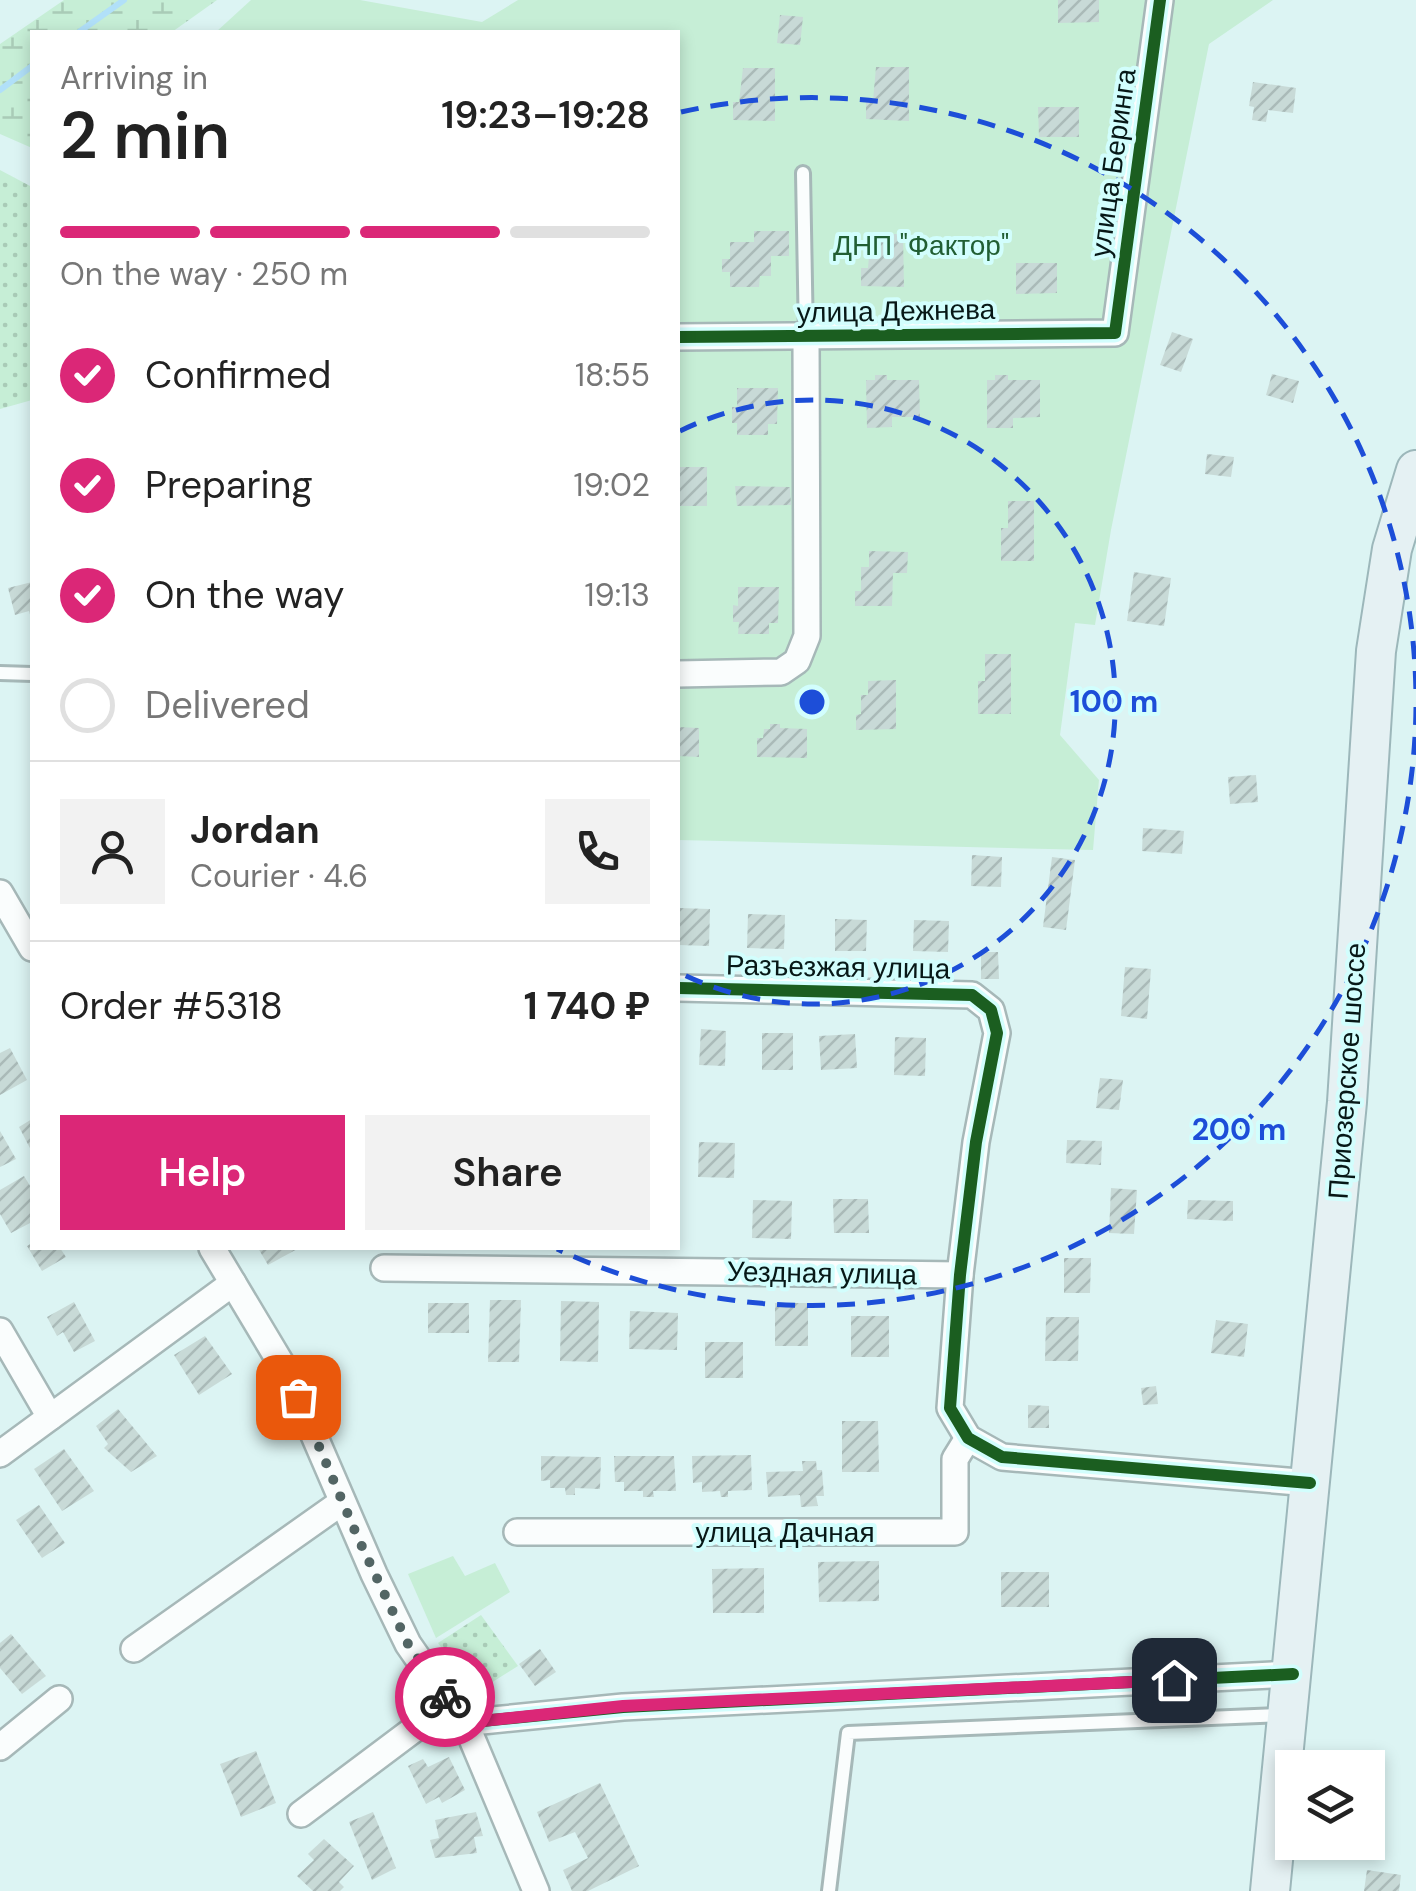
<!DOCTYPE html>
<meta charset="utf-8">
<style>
:root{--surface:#fff;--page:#f2f2f2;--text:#222;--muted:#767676;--line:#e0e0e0;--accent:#db2777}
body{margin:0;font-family:"DM Sans",sans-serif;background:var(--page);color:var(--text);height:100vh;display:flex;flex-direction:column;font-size:38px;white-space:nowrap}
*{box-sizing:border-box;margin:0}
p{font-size:32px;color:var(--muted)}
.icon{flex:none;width:55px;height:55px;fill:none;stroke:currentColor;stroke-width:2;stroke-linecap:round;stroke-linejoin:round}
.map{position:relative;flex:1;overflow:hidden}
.drawer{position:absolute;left:30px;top:30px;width:650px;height:1220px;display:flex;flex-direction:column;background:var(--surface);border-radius:0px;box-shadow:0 5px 15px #0003}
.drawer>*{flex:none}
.tools{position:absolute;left:1275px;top:1750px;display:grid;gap:20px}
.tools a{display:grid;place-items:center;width:110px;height:110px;border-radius:0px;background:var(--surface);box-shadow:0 5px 15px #0003;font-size:50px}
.pin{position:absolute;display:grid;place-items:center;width:85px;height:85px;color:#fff;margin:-42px;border-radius:20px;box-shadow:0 5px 15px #0006}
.courier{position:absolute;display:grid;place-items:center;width:100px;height:100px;margin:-50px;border:8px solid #db2777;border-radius:50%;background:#fff;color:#222;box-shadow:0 2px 12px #0007}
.head em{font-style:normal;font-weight:600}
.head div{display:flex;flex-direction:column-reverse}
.head{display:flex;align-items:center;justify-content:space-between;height:170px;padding:0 30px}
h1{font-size:65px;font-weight:600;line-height:75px}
.bar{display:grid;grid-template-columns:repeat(4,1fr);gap:15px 10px;align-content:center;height:120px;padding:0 30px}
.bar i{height:12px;border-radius:8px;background:var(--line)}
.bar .selected{background:var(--accent)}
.bar p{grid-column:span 4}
.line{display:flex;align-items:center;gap:25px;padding:0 30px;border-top:2px solid var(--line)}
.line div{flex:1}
.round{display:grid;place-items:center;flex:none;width:105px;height:105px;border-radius:0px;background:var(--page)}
ol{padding:0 30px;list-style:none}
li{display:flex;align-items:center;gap:30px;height:110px}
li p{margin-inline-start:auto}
li .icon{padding:10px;border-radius:50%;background:var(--accent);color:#fff;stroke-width:4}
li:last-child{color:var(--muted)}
li i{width:55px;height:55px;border:5px solid var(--line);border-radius:50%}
.cta{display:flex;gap:20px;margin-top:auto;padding:20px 30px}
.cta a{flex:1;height:115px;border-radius:0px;background:var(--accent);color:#fff;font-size:40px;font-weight:600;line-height:115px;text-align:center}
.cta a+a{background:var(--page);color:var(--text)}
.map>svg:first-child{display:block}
.grass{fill:url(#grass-dots)}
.wetland{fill:url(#wetland-marsh)}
.garden{fill:#c6eed6}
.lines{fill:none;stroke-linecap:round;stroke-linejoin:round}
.stream{stroke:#b1e0f9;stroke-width:6}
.building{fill:url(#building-hatch)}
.lane-casing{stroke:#a6b8b8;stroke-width:18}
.street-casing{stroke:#a6b8b8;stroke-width:30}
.primary-casing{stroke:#9cb7ba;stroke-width:42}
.lane{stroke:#fafdfd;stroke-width:12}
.street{stroke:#fafdfd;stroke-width:25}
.primary{stroke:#e5f1f3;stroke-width:38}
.cycleway-casing{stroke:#d2fefd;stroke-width:19}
.cycleway{stroke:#1b5e20;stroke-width:12}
.done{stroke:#526564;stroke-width:10;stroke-dasharray:0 18}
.route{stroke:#db2777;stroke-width:12}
.ring{fill:none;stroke:#1d4ed8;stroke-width:5;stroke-dasharray:18 12}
.labels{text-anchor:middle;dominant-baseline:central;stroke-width:8;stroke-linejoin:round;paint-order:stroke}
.street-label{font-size:28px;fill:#071817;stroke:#d2fefd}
.park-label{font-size:28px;fill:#215e33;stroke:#d2fefd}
.centre{fill:#1d4ed8;stroke:#d2fefd;stroke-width:5}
.ring-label{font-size:30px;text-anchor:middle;font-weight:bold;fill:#1d4ed8;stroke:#d2fefd;stroke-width:8;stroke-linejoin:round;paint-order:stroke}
</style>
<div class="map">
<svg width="1416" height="1891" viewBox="0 0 1416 1891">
<defs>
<pattern id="grass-dots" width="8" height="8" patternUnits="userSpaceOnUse" patternTransform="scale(2.5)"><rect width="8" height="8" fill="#c6eed6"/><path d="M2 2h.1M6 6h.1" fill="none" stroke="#a9cbb7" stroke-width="1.8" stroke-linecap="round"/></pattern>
<pattern id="wetland-marsh" width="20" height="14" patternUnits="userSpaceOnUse" patternTransform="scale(2.5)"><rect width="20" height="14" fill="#c6eed6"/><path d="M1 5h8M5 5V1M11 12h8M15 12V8" fill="none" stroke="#a9cbb7"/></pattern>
<pattern id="building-hatch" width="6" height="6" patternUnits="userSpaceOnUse" patternTransform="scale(2.5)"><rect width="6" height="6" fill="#c8dad7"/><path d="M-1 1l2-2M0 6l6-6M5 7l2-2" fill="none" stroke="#aabab8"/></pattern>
</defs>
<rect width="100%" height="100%" fill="#dcf4f3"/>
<g class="grass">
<polygon points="0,170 32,187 32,400 0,409"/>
<polygon points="481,1615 518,1666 475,1693 438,1643"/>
</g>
<polygon class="wetland" points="64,0 217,0 172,32 32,32 32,148 0,134 0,44"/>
<g class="garden">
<polygon points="251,0 360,0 482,22 518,0 1273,0 1209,44 1111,530 1095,625 1075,623 1060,735 1099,780 1093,850 678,840 678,32 216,32"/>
<polygon points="453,1556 465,1576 495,1563 510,1592 436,1638 408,1574"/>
</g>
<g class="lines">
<g class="stream">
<polyline points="79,32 124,0"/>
<polyline points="0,90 32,66"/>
</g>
</g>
<g class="building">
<polygon points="1058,0 1099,0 1099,22 1058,23"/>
<polygon points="780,15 803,17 800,45 777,43"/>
<polygon points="876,67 909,67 909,121 866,119 866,101 873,101"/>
<polygon points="743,68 775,68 775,121 733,120 733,102 739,102"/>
<polygon points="1253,82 1296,88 1293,113 1268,110 1266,122 1252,120 1254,107 1249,106"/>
<polygon points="1038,107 1079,107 1079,137 1039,137"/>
<polygon points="754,231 789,231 789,256 771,256 771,276 760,276 759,287 730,287 730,272 722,272 722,259 730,259 730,242 754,242"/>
<polygon points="871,234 903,234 904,287 861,286 861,268 868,268"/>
<polygon points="1016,263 1057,263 1057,293 1016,294"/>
<polygon points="1172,332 1193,339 1181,372 1160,365"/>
<polygon points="1272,374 1299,381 1293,403 1266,395"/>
<polygon points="875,375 887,375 887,380 919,380 920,417 892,417 892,427 867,428 866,380 875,380"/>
<polygon points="995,375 1008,375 1008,380 1040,380 1040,417 1013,418 1013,428 987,428 987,380 995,380"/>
<polygon points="737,388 778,388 777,424 768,424 768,435 737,435 737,423 732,423 732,407 737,407"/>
<polygon points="1207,454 1234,457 1231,477 1205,474"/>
<polygon points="678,467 707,467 707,506 680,506"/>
<polygon points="735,486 790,487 791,505 737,506"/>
<polygon points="1008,501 1034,501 1034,561 1001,561 1001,528 1008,528"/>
<polygon points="869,551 908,552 907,573 893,573 892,606 855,606 855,591 861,591 861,567 869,567"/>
<polygon points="1134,572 1171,578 1164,626 1127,621"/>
<polygon points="32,582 32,621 29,611 15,615 8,588"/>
<polygon points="738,587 779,587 778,623 769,623 769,634 738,634 739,622 733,622 733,605 738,606"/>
<polygon points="985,654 1011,654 1011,714 978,714 978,681 985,681"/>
<polygon points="896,680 896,729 856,730 856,715 861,714 861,695 868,695 868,681"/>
<polygon points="770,724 780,724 780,728 807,729 807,758 757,757 757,738 763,738 764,729 770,729"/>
<polygon points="678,727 699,728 699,757 678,756"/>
<polygon points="1256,775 1258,802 1230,804 1228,777"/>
<polygon points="1143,828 1184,831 1182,854 1142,851"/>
<polygon points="972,855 1002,857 1001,887 971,886"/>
<polygon points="1052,857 1075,860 1066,930 1043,927"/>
<polygon points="678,908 710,909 709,946 678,945"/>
<polygon points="748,914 785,915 784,949 747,948"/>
<polygon points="835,919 867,920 866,951 835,951"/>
<polygon points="914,920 949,921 948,952 913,951"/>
<polygon points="981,952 998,952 999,979 981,979"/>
<polygon points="1125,967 1151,969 1147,1019 1121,1016"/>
<polygon points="701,1029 726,1031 725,1066 699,1065"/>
<rect x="762" y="1033" width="31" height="37"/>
<polygon points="855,1034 857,1068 821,1070 819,1036"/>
<polygon points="895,1037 926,1038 925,1076 894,1075"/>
<polygon points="10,1048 27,1080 0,1095 0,1053"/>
<polygon points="1100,1078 1123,1080 1119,1110 1096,1108"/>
<polygon points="32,1119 32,1152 19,1127"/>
<polygon points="0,1131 16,1159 0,1167"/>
<polygon points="1067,1140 1102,1141 1101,1165 1066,1163"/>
<polygon points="699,1142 735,1143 734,1178 698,1177"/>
<polygon points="24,1176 32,1189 32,1222 11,1233 0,1214 0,1190"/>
<polygon points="1111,1188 1137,1190 1134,1234 1109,1233"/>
<polygon points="833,1199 868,1199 869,1233 834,1233"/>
<polygon points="753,1200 792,1201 791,1239 752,1238"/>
<polygon points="1188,1200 1233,1201 1233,1221 1187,1219"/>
<polygon points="32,1243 32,1248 60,1248 66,1257 42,1271 27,1246"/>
<polygon points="258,1248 299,1248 268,1265"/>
<polygon points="1064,1258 1091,1258 1090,1293 1064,1293"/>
<polygon points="490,1300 521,1300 519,1362 488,1362"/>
<polygon points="561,1301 599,1302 598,1362 560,1361"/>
<polygon points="74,1302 95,1341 74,1352 63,1332 57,1336 47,1317"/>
<rect x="428" y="1303" width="41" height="30"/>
<rect x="775" y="1303" width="33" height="43"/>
<polygon points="630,1311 678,1313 677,1350 629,1349"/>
<rect x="851" y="1316" width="38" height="41"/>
<polygon points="1046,1317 1079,1317 1078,1361 1045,1361"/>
<polygon points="1216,1320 1248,1324 1244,1357 1211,1353"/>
<polygon points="205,1336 232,1374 199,1395 174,1355"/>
<rect x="705" y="1342" width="38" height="36"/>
<polygon points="1156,1386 1158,1404 1143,1405 1141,1388"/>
<polygon points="1028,1405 1049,1406 1049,1428 1028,1428"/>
<polygon points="118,1409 157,1456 131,1472 104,1448 108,1444 96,1426"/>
<polygon points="842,1421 878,1421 879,1472 842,1472"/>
<polygon points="64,1449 94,1491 62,1511 34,1469"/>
<polygon points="751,1455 752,1490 728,1491 728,1497 721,1497 720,1491 702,1492 702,1482 693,1483 692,1456"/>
<polygon points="541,1456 601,1457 600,1489 575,1488 575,1495 566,1495 565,1488 550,1488 550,1480 541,1481"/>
<polygon points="614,1456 674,1456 676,1491 653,1491 654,1497 643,1497 643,1491 624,1491 624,1482 615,1482"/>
<polygon points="802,1461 816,1461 817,1470 822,1470 824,1496 816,1496 818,1506 801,1507 800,1495 768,1497 766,1472 803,1471"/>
<polygon points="39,1505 65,1543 42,1558 16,1520"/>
<polygon points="879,1561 879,1601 819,1602 818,1562"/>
<polygon points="764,1568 764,1613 713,1613 712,1569"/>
<rect x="1001" y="1572" width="48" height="35"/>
<polygon points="11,1634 46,1676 22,1694 0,1668 0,1643"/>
<polygon points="540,1649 556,1672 535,1686 519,1664"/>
<polygon points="256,1751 276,1803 241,1817 220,1764"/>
<polygon points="449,1757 465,1790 442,1803 439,1797 426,1804 408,1766 423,1759 428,1767"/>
<polygon points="600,1783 639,1866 588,1891 572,1891 563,1870 588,1858 575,1832 549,1842 537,1812"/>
<polygon points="373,1812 396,1868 372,1880 349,1822"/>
<polygon points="476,1812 483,1836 474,1837 477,1853 435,1858 430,1840 439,1838 435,1820"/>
<polygon points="324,1839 354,1866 339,1882 344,1887 340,1891 313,1891 297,1876 314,1860 308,1854"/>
<polygon points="1367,1870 1401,1875 1399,1891 1364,1891"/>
</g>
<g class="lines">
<g class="lane-casing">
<g id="lane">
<polyline points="803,173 806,338"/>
<polyline points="0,673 32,674"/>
<polyline points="829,1891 848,1733 1281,1715"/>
</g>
</g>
<g class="street-casing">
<g id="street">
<polyline points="678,337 1115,333 1160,0"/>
<polyline points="678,674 781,672 797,661 807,636 806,338"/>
<polyline points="0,893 32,948"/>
<polyline points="678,988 972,995 991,1010 997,1033 976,1142 960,1275 950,1408 968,1438 1002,1457 1310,1483"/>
<polyline points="212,1248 288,1375 374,1574 408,1644 449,1703"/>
<polyline points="384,1268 960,1275"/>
<polyline points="0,1331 50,1417"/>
<polyline points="0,1454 233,1283"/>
<polyline points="517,1532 955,1532 955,1459 968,1438"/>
<polyline points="134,1649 342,1502"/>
<polyline points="462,1715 482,1721 623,1707 1293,1674"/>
<polyline points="0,1747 59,1699"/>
<polyline points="301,1814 449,1703 462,1715 536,1891"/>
</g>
</g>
<g class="primary-casing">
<polyline id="primary" points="1270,1891 1347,1102 1376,651 1392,549 1416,470"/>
</g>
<use href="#lane" class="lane"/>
<use href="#street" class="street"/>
<use href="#primary" class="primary"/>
<g class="cycleway-casing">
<g id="cycleway">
<polyline points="678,337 1115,333 1160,0"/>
<polyline points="678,988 972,995 991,1010 997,1033 976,1142 960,1275 950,1408 968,1438 1002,1457 1310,1483"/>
<polyline points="462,1715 482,1721 623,1707 1293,1674"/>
</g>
</g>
<use href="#cycleway" class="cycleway"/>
</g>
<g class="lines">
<polyline class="done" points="298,1397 358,1538 408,1644 445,1697"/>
<polyline class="route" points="445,1697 462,1714 482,1721 623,1706 1174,1680"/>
</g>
<g class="ring">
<path d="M680 431A302 302 0 1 1 680 973"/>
<path d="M1416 707A604 604 0 0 1 557 1249M681 112A604 604 0 0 1 1416 697"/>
</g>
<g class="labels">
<g class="street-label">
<text transform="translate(1113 163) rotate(-82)">улица Беринга</text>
<text transform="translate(896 311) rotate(-1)">улица Дежнева</text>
<text transform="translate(838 967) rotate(1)">Разъезжая улица</text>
<text transform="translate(1347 1071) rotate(-86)">Приозерское шоссе</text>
<text transform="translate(822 1273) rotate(1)">Уездная улица</text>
<text x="785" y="1532">улица Дачная</text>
</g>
<g class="park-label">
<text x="921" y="245">ДНП "Фактор"</text>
</g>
</g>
<circle cx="812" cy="702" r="15" class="centre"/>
<g class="ring-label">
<text x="1114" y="712">100 m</text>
<text x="1239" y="1140">200 m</text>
</g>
</svg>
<div class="tools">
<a><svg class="icon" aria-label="layers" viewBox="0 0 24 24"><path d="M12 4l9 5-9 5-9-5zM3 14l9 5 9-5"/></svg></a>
</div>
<div class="pin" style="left:298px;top:1397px;background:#ea580c"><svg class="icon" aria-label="bag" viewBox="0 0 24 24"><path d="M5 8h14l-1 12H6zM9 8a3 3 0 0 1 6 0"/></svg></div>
<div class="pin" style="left:1174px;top:1680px;background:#1f2937"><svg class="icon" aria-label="home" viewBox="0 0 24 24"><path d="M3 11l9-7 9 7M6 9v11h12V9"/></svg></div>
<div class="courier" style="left:445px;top:1697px"><svg class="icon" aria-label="bike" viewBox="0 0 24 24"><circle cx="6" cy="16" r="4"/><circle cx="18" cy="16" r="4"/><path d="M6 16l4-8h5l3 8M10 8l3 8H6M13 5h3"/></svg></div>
<section class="drawer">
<div class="head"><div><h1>2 min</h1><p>Arriving in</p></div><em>19:23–19:28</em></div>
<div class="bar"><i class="selected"></i><i class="selected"></i><i class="selected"></i><i></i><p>On the way · 250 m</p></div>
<ol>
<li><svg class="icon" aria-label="check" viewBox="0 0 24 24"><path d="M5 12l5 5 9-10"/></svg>Confirmed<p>18:55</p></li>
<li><svg class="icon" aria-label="check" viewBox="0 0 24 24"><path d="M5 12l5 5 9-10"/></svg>Preparing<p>19:02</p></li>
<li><svg class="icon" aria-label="check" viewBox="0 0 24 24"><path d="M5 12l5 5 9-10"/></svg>On the way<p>19:13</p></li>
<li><i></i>Delivered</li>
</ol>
<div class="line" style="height:180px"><a class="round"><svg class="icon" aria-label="person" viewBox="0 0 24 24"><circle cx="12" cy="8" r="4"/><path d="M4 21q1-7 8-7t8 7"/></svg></a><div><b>Jordan</b><p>Courier · 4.6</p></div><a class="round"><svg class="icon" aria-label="phone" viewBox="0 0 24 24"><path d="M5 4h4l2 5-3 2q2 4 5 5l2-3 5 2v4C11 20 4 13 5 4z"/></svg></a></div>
<div class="line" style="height:130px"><div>Order #5318</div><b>1 740 ₽</b></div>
<div class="cta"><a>Help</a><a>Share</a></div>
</section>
</div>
